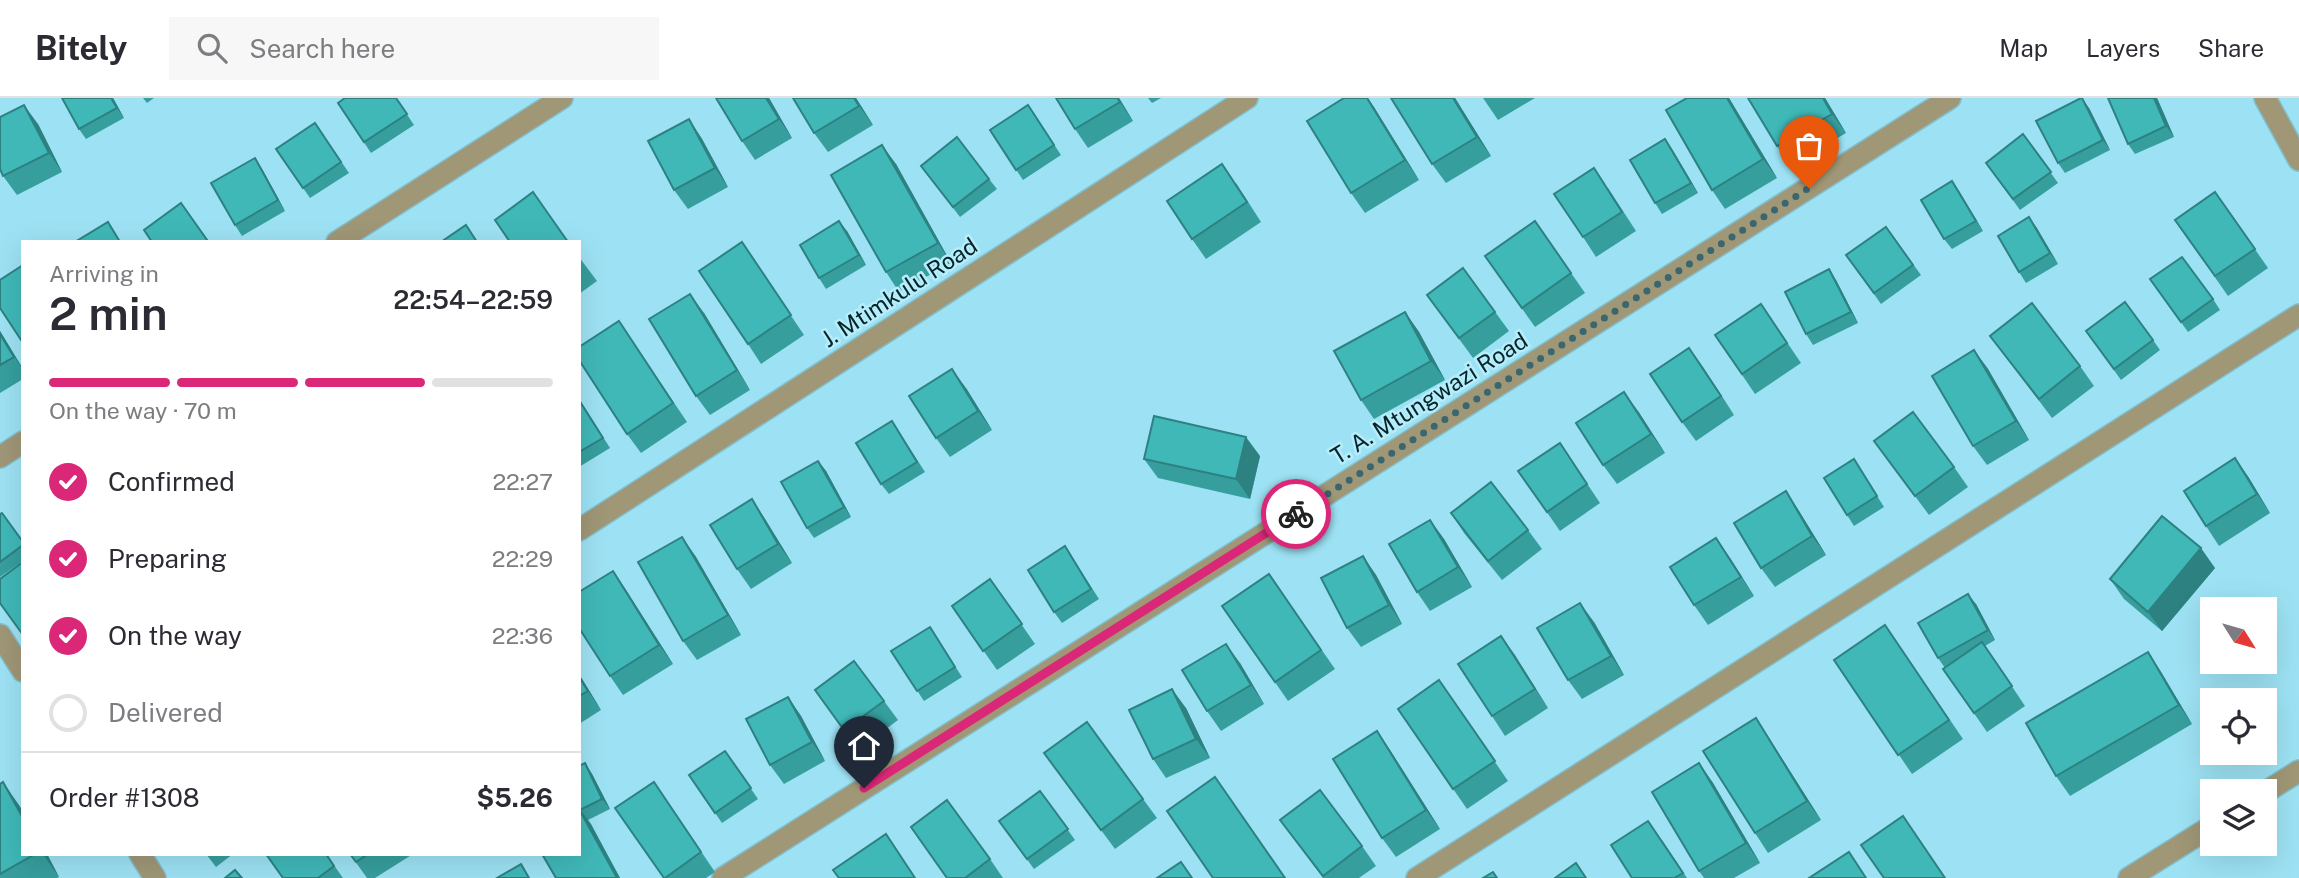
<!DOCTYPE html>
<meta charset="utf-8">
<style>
:root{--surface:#fff;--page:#f7f7f7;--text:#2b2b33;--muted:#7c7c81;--line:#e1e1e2;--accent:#db2777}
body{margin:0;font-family:"Public Sans",sans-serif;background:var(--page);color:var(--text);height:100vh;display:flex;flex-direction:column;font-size:26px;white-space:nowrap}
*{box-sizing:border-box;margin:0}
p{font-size:23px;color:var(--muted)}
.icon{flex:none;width:38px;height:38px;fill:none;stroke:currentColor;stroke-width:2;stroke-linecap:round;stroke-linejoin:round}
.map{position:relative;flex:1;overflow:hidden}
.panel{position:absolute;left:21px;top:142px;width:560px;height:616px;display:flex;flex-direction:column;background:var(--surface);border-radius:0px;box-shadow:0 7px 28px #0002}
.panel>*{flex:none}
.needle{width:46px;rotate:127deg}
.fabs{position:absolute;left:2200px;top:499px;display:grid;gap:14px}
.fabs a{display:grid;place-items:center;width:77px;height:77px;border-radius:0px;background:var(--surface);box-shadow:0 7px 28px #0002;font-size:35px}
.pin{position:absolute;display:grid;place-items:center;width:60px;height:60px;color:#fff;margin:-72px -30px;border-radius:50% 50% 50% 0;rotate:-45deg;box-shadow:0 0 7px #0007}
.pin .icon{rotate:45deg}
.courier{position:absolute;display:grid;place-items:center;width:70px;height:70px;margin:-35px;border:5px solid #db2777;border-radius:50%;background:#fff;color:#222;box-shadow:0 2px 9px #0007}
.summary em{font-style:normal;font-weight:600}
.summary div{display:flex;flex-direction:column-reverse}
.summary{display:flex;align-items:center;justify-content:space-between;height:119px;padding:0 28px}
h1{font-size:46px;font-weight:600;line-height:52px}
.bar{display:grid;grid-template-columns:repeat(4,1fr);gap:10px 7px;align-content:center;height:84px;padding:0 28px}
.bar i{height:9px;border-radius:5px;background:var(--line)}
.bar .current{background:var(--accent)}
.bar p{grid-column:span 4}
.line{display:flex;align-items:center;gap:18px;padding:0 28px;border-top:2px solid var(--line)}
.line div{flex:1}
ol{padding:0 28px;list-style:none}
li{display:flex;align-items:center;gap:21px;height:77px}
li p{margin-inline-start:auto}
li .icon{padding:7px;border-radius:50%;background:var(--accent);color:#fff;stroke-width:4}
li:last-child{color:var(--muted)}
li i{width:38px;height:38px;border:4px solid var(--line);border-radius:50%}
header{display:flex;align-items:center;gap:42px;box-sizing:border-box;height:98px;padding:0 35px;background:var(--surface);border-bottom:2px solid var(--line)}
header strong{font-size:33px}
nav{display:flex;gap:38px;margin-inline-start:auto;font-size:24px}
.search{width:490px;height:63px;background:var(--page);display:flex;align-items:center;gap:18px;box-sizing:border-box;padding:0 24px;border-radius:0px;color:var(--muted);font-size:26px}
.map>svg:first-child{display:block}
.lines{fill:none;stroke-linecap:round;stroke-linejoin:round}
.street-casing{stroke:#82c0cf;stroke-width:24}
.street{stroke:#9f9776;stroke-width:21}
.wall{fill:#379e9e}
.shaded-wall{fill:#2d8181}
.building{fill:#40b8b8;stroke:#2d8181;stroke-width:2}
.done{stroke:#3a6670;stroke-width:7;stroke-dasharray:0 12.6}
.route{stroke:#db2777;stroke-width:9}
.labels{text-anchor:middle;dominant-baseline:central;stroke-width:5;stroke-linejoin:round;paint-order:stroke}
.street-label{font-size:23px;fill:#052329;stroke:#b6edfb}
</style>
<header>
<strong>Bitely</strong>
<div class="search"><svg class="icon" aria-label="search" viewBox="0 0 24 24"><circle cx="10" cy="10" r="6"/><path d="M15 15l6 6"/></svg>Search here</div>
<nav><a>Map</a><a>Layers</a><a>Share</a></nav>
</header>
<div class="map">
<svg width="2299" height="780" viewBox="0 0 2299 780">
<rect width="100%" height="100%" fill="#9de2f4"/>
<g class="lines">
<g class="street-casing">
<g id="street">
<polyline points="2265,0 2299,62"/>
<polyline points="337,144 562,0"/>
<polyline points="0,359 23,344"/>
<polyline points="579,432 1247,0"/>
<polyline points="0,537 23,573"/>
<polyline points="2264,695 2299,673"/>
<polyline points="140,756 155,780"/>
<polyline points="723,780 1950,0"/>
<polyline points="1417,780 2299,217"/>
<polyline points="2129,780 2212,728"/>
</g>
</g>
<use href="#street" class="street"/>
</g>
<g class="wall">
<polygon points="62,0 113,0 124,20 86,41 79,31"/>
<polygon points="143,0 154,0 147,5"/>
<polygon points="396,0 414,27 371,55 338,5"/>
<polygon points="716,0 769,0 792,40 755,62 742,43"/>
<polygon points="793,0 856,0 873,27 828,54 814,35"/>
<polygon points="1119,0 1133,23 1088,50 1075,31"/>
<polygon points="1148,0 1161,0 1152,5"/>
<polygon points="1344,0 1368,0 1419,82 1365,115 1351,95"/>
<polygon points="1455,0 1491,58 1446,85 1432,66"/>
<polygon points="1483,0 1535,0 1498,22"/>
<polygon points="1687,0 1729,0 1777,80 1725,111 1712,92"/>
<polygon points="1748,0 1825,0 1846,35 1791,68 1777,48"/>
<polygon points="2108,0 2157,0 2174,39 2135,56 2128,46"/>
<polygon points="1028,7 1061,57 1023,82 990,32"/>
<polygon points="2089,10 2110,52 2065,75 2058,65"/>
<polygon points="689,21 702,41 728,89 688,111 674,92"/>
<polygon points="315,25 349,75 310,100 276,51"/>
<polygon points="38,26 62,74 17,97 3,78"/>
<polygon points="2023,36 2058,85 2020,112 1986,65"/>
<polygon points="1672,51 1698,95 1662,116 1655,105"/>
<polygon points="896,66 951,165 899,194 886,174"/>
<polygon points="921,68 989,81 997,91 960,119"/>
<polygon points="262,71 285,113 242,138 235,127"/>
<polygon points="1952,83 1983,133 1952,151 1944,141"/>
<polygon points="1236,85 1261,124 1206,161 1192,141"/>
<polygon points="1608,90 1636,133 1596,159 1583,139"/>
<polygon points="2215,94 2268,170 2228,198 2175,122"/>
<polygon points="2029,119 2058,166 2026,185 2019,174"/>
<polygon points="1535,123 1585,195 1535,229 1485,158"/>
<polygon points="1886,129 1921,177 1881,206 1846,157"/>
<polygon points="847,133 866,167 826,191 819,180"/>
<polygon points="579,159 597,183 579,196"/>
<polygon points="755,164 804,237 761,266 748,246"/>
<polygon points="1463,170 1509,233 1473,260 1427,197"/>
<polygon points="2150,181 2213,201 2220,212 2188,234"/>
<polygon points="1836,182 1858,225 1813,247 1806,236"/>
<polygon points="1761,206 1801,265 1755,296 1715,237"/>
<polygon points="1405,214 1419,234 1445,282 1374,321 1361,302"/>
<polygon points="704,215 750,292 710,317 696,298"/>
<polygon points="0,233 23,271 23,281 0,295"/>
<polygon points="2086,233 2153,242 2160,252 2121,282"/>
<polygon points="1990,238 2080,268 2094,288 2052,320"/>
<polygon points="632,242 687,324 641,355 627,336"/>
<polygon points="1689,250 1734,317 1696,343 1682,324"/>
<polygon points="1974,252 1988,271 2029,342 1987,367 1973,348"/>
<polygon points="966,290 992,332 950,359 936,340"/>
<polygon points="579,301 610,350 579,369"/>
<polygon points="1638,313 1665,355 1617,386 1603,367"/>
<polygon points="892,323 925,374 889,396 881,386"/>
<polygon points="1874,343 1954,369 1968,389 1929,417"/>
<polygon points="1560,345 1600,405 1560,433 1518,373"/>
<polygon points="1260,358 1250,401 1158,380 1144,361"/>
<polygon points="2235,360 2249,380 2270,415 2219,448 2206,428"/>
<polygon points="1854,361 1884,409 1854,428 1847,417"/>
<polygon points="818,363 826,373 851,419 814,440 807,430"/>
<polygon points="1786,393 1799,413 1826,457 1775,489 1761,470"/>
<polygon points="752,401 765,421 792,465 751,491 737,471"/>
<polygon points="1451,415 1528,432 1542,451 1502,482 1464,435"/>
<polygon points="0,416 23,444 23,463 0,479"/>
<polygon points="1430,422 1444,441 1472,489 1430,513 1417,494"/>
<polygon points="682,439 696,459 741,537 697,562 683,543"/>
<polygon points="1363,458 1376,477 1402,526 1361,549 1347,530"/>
<polygon points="1072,459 1099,501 1062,525 1054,514"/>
<polygon points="1730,460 1754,498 1708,527 1694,507"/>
<polygon points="2215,470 2162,533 2124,501 2110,481"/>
<polygon points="613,473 626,492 673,566 623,597 610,578"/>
<polygon points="1269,476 1335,571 1288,603 1222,508"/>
<polygon points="990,481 1035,546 997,572 952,508"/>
<polygon points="1976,506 1995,542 1985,548 2025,608 1987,634 1943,571 1945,570 1938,560"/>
<polygon points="1594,524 1624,577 1582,601 1568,582"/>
<polygon points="1885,527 1963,641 1912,676 1834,562"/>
<polygon points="930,529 962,579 924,603 891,553"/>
<polygon points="1501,538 1548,610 1505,638 1492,618"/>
<polygon points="2148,554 2161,574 2192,626 2070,698 2056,678"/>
<polygon points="1240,565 1264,606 1221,633 1207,613"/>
<polygon points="579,576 601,612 579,626"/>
<polygon points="1439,582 1508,683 1467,711 1398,611"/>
<polygon points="815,592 884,603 898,622 858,652"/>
<polygon points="788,599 801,618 825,663 784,686 770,667"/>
<polygon points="1186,610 1210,660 1166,680 1153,661"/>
<polygon points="1756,620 1769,640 1821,722 1768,755 1755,735"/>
<polygon points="1390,652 1440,731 1396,759 1382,740"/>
<polygon points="725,653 758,701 722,725 689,677"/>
<polygon points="1044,655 1143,701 1157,720 1115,751"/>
<polygon points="585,665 592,676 610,711 588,722 620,780 556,780 579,756 579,668"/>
<polygon points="1699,665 1713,685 1760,765 1734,780 1704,780 1699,773"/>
<polygon points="654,684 715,774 706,780 664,780"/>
<polygon points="0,686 23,756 47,756 59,779 57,780 0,780"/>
<polygon points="1040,693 1075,742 1034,771 999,723"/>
<polygon points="1280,722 1362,748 1376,768 1359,780 1323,780"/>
<polygon points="1662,742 1687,780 1632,780"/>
<polygon points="206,756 233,756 216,769"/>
<polygon points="326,756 343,780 283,780"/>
<polygon points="350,756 413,756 375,780 367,780"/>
<polygon points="990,761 1003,780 947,780"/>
</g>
<g class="shaded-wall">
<polygon points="111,0 113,0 124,20 117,10"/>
<polygon points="766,0 769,0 792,40 779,21"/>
<polygon points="854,0 856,0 873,27 859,8"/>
<polygon points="1117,0 1119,0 1133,23"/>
<polygon points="1367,0 1374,9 1419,82 1405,62"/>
<polygon points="1453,0 1455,0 1491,58 1477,39"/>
<polygon points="1727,0 1729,0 1777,80 1763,61"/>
<polygon points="1823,0 1825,0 1846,35 1832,16"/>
<polygon points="2082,0 2089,10 2110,52 2103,42"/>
<polygon points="2154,0 2157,0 2174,39 2166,28"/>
<polygon points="24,7 38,26 62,74 49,55"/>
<polygon points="689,21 702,41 728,89 715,70"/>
<polygon points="1665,41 1672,51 1698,95 1691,85"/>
<polygon points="882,47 896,66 951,165 938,145"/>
<polygon points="255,60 262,71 285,113 278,102"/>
<polygon points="1952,83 1959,93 1983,133 1976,123"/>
<polygon points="2029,119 2037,130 2058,166 2050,155"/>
<polygon points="839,123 847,133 866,167 859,157"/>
<polygon points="1829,171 1836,182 1858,225 1851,214"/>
<polygon points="690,196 704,215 750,292 737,272"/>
<polygon points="1405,214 1419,234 1445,282 1431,263"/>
<polygon points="0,233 23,271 23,272 0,236"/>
<polygon points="1689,250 1703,269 1734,317 1721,298"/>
<polygon points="1974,252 1988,271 2029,342 2016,323"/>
<polygon points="952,271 966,290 992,332 978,313"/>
<polygon points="1624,294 1638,313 1665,355 1651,336"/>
<polygon points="1246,339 1260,358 1250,401 1236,381"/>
<polygon points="2235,360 2249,380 2270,415 2257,396"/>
<polygon points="818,363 826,373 851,419 844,409"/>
<polygon points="1786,393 1799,413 1826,457 1812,438"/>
<polygon points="752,401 765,421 792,465 778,446"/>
<polygon points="1430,422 1444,441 1472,489 1458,469"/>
<polygon points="682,439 696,459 741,537 728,517"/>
<polygon points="1716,440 1730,460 1754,498 1741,479"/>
<polygon points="2201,450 2215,470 2162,533 2148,514"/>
<polygon points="1363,458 1376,477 1402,526 1389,507"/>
<polygon points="613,473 626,492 673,566 659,547"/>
<polygon points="1968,496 1976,506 1995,542 1988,532"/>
<polygon points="1580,505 1594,524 1624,577 1611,558"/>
<polygon points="1501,538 1515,557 1548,610 1535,591"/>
<polygon points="1226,546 1240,565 1264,606 1251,587"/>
<polygon points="2148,554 2161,574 2192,626 2179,607"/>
<polygon points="579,576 601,612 588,593 579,579"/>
<polygon points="1172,591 1186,610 1210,660 1196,641"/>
<polygon points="788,599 801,618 825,663 812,644"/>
<polygon points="1756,620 1769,640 1821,722 1807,703"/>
<polygon points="1377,633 1390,652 1440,731 1426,712"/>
<polygon points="585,665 592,676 610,711 602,701"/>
<polygon points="1699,665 1713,685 1760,765 1746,745"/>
<polygon points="3,684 21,710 23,713 23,720"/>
<polygon points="579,710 591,726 620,780 617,780"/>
<polygon points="43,756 47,756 59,779"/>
</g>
<g class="building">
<polygon points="62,0 111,0 117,10 79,31"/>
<polygon points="345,0 396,0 407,16 364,44 338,5"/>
<polygon points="716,0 766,0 779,21 742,43"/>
<polygon points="793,0 854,0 859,8 814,35"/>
<polygon points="1056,0 1117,0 1120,4 1075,31"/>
<polygon points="1344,0 1367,0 1405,62 1351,95 1307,23"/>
<polygon points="1391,0 1453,0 1477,39 1432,66"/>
<polygon points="1687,0 1727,0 1763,61 1712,92 1666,12"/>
<polygon points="1748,0 1823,0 1832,16 1777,48"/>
<polygon points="2081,0 2082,0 2103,42 2058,65 2036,23"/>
<polygon points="2108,0 2154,0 2166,28 2128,46"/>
<polygon points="24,7 49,55 3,78 0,71 0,19"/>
<polygon points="1028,7 1054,47 1016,72 990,32"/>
<polygon points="689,21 715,70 674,92 648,43"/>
<polygon points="315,25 341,64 303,90 276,51"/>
<polygon points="2023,36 2051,74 2013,101 1986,65"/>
<polygon points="957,39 989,81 953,109 921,68"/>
<polygon points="1665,41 1691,85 1655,105 1630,62"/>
<polygon points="882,47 938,145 886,174 831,77"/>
<polygon points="255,60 278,102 235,127 211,85"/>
<polygon points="1222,66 1247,104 1192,141 1167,103"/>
<polygon points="1594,70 1622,114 1583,139 1554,96"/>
<polygon points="1952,83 1976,123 1944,141 1921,102"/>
<polygon points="533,94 568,144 510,144 495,122"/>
<polygon points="2215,94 2255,151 2215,178 2175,122"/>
<polygon points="181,105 207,142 205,144 152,144 144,132"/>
<polygon points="2029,119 2050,155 2019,174 1998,138"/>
<polygon points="839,123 859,157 819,180 800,147"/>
<polygon points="1535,123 1571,175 1522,210 1485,158"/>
<polygon points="108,124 120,144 75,144"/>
<polygon points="466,127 477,144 441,144"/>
<polygon points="1886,129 1913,167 1874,195 1846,157"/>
<polygon points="742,144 791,217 748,246 699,173"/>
<polygon points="2182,159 2213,201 2181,224 2150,181"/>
<polygon points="23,167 23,245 0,210 0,182"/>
<polygon points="1463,170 1495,214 1459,240 1427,197"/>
<polygon points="1829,171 1851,214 1806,236 1785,194"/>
<polygon points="690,196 737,272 696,298 649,221"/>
<polygon points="2125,204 2153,242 2114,271 2086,233"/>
<polygon points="2032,205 2080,268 2039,301 1990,238"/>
<polygon points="1761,206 1787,245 1742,276 1715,237"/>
<polygon points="1405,214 1431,263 1361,302 1334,253"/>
<polygon points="619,223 673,305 627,336 579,262 579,249"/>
<polygon points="0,236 14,259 0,267"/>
<polygon points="1689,250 1721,298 1682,324 1650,276"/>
<polygon points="1974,252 2016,323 1973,348 1932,278"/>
<polygon points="952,271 978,313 936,340 909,298"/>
<polygon points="1624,294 1651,336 1603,367 1576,325"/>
<polygon points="579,302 603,340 579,354"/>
<polygon points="1913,314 1954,369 1915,398 1874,343"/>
<polygon points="1154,318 1246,339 1236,381 1144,361"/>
<polygon points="892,323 917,364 881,386 856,345"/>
<polygon points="1560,345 1587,386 1547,414 1518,373"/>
<polygon points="2235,360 2257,396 2206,428 2184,393"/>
<polygon points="1854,361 1877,398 1847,417 1824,380"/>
<polygon points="818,363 844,409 807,430 781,384"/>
<polygon points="1491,384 1528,432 1488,463 1451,415"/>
<polygon points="1786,393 1812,438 1761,470 1734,425"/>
<polygon points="752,401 778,446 737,471 710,427"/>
<polygon points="2,415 23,444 23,447 0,464 0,416"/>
<polygon points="2162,418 2201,450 2148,514 2110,481"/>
<polygon points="1430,422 1458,469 1417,494 1389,446"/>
<polygon points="682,439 728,517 683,543 638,464"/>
<polygon points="1716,440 1741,479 1694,507 1670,469"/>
<polygon points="1065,448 1091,491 1054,514 1028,472"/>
<polygon points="1363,458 1389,507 1347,530 1321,480"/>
<polygon points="23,464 23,537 0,505 0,481"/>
<polygon points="613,473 659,547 610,578 579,530 579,494"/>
<polygon points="1269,476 1321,552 1275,584 1222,508"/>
<polygon points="990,481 1022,526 983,553 952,508"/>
<polygon points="1968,496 1988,532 1938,560 1918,525"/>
<polygon points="1580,505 1611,558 1568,582 1537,530"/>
<polygon points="1885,527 1949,622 1898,657 1834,562"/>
<polygon points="930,529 955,569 917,593 891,553"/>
<polygon points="1501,538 1535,591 1492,618 1458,566"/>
<polygon points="1982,544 2012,588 1974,615 1943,571"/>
<polygon points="1226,546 1251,587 1207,613 1182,572"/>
<polygon points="2148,554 2179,607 2056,678 2026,625"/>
<polygon points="854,563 884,603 844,632 815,592"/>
<polygon points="579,579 588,593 579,598"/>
<polygon points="1439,582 1495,663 1453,691 1398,611"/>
<polygon points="1172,591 1196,641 1153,661 1129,612"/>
<polygon points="788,599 812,644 770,667 746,621"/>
<polygon points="1756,620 1807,703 1755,735 1703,653"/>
<polygon points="1087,624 1143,701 1101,732 1044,655"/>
<polygon points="1377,633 1426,712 1382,740 1333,661"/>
<polygon points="725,653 751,690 715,715 689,677"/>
<polygon points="585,665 602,701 580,712 579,710 579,668"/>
<polygon points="1699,665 1746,745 1699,773 1652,694"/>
<polygon points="1215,679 1285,780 1213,780 1167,713"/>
<polygon points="3,684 23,720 23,756 35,756 0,776 0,686"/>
<polygon points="654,684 701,754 665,780 664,780 615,710"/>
<polygon points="1320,692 1362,748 1323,778 1280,722"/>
<polygon points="1040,693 1068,731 1027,761 999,723"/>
<polygon points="947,702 990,761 965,780 947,780 911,729"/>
<polygon points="579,711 617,780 556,780 542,756 579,756"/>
<polygon points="1903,718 1945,780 1884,780 1861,747"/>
<polygon points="1648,723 1683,775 1674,780 1632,780 1611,747"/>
<polygon points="886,736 915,780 839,780 833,772"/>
<polygon points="1849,754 1866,780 1809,780"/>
<polygon points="266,756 326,756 334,768 318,780 283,780"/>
<polygon points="350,756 368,756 356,764"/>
<polygon points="1181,764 1192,780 1157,780"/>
<polygon points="1576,765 1586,780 1555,780"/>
<polygon points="521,766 529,780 497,780"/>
<polygon points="235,772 242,780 225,780"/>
<polygon points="1493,774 1497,780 1483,780"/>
</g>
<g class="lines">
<polyline class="done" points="1296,416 1809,90"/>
<polyline class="route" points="864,690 1296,416"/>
</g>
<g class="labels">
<g class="street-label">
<text transform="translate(899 194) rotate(-33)">J. Mtimkulu Road</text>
<text transform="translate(1429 300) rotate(-32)">T. A. Mtungwazi Road</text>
</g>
</g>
</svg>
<div class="fabs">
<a><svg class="needle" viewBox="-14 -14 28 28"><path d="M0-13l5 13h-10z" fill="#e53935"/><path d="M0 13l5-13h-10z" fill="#7c7c81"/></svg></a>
<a><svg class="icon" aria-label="locate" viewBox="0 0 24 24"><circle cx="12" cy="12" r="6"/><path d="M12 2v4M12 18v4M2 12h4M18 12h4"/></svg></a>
<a><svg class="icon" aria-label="layers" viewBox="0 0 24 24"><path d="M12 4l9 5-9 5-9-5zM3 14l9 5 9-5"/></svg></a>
</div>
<div class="pin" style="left:1809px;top:90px;background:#ea580c"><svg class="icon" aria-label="bag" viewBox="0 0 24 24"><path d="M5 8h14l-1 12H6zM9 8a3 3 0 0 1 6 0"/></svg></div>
<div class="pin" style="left:864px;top:690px;background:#1f2937"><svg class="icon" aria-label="home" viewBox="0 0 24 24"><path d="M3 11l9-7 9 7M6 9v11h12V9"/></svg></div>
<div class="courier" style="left:1296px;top:416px"><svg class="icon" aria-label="bike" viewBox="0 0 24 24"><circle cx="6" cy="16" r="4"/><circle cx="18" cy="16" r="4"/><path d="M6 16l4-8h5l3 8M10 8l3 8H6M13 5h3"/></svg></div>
<section class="panel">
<div class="summary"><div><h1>2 min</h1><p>Arriving in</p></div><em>22:54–22:59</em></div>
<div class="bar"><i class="current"></i><i class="current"></i><i class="current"></i><i></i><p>On the way · 70 m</p></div>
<ol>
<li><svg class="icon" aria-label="check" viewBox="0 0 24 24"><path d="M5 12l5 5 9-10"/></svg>Confirmed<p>22:27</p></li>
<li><svg class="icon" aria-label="check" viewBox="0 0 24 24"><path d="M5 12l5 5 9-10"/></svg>Preparing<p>22:29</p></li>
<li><svg class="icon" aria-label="check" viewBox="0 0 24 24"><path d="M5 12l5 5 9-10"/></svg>On the way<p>22:36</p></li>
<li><i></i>Delivered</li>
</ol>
<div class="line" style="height:91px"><div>Order #1308</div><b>$5.26</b></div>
</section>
</div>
